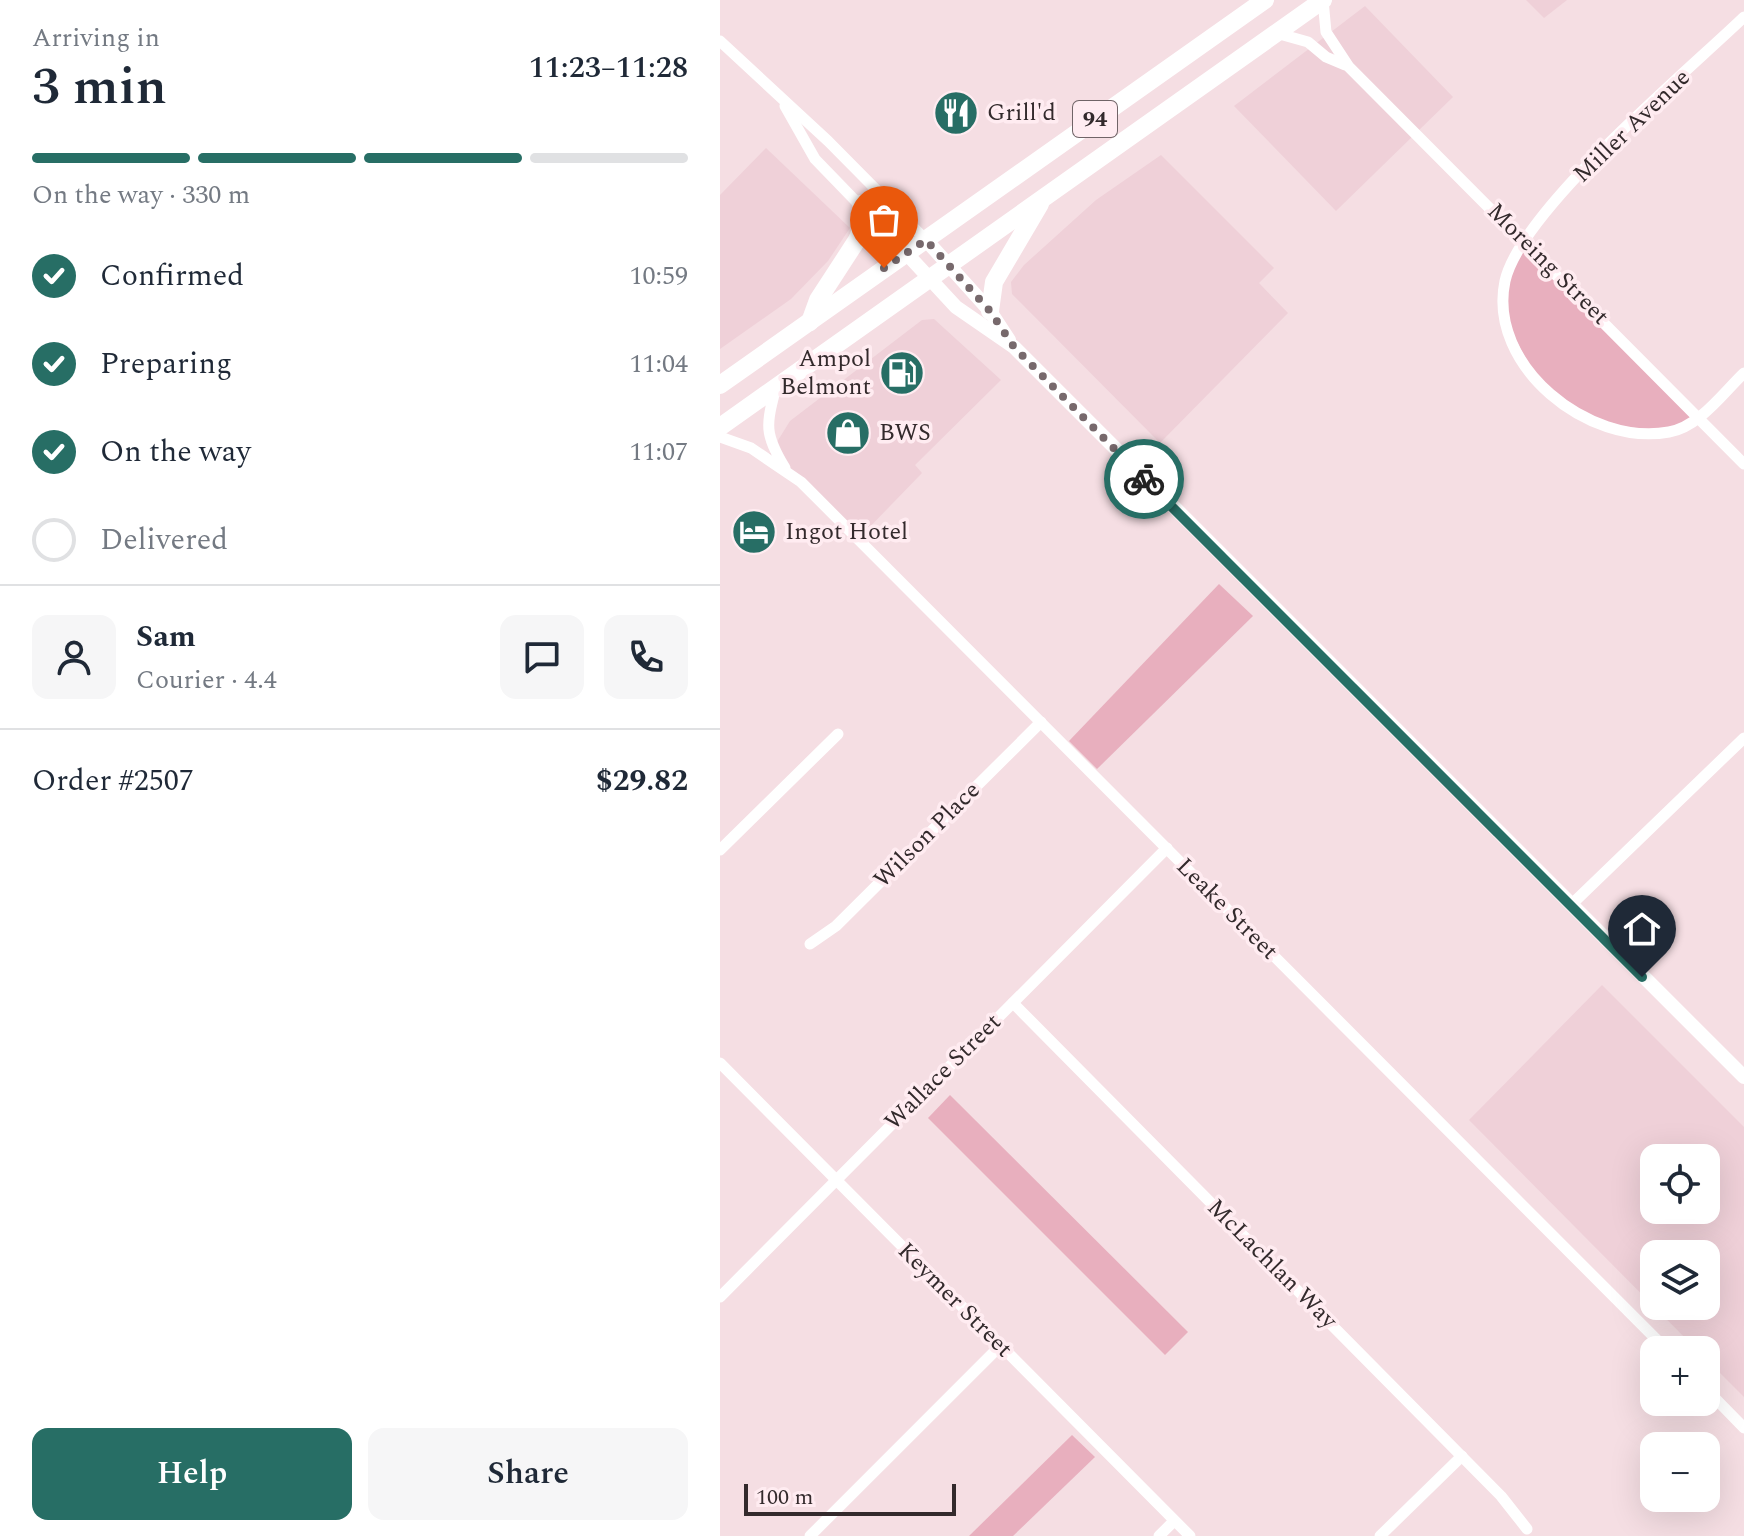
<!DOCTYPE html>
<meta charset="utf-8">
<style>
:root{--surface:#fff;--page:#f6f6f7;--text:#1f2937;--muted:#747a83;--line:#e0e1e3;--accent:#276e65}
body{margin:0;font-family:Spectral,serif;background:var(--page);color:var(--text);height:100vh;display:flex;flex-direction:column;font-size:30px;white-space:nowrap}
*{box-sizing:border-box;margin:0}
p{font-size:26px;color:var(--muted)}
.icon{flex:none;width:44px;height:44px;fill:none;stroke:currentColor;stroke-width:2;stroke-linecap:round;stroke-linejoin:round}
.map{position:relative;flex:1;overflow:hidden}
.side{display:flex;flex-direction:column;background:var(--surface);width:720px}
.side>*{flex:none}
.buttons{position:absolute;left:920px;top:1144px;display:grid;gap:16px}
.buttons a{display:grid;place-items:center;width:80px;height:80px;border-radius:16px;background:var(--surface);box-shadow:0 8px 32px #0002;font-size:40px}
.scale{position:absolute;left:24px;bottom:20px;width:212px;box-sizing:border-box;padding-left:8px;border:4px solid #332a2c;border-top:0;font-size:22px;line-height:28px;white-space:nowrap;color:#332a2c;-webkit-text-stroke:6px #ffecf1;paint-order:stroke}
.pin{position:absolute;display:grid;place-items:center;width:68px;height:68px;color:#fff;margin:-82px -34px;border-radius:50% 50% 50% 0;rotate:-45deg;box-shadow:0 0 8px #0007}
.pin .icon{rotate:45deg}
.courier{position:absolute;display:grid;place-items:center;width:80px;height:80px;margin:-40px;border:6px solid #276e65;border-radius:50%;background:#fff;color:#222;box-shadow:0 2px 10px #0007}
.head em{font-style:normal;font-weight:600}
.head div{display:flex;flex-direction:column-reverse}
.head{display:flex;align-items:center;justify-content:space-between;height:136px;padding:0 32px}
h1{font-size:52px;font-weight:600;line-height:60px}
.bar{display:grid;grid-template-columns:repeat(4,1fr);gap:12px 8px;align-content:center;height:96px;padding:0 32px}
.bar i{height:10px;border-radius:6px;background:var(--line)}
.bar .active{background:var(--accent)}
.bar p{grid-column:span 4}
.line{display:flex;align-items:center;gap:20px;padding:0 32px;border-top:2px solid var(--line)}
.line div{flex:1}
.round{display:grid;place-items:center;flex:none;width:84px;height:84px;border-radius:16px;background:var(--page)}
ol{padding:0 32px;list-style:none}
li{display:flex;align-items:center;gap:24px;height:88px}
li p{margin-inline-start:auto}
li .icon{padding:8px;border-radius:50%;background:var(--accent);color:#fff;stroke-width:4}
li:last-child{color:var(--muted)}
li i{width:44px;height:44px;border:4px solid var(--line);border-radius:50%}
.button{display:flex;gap:16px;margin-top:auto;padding:16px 32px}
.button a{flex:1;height:92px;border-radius:16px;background:var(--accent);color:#fff;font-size:32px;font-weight:600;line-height:92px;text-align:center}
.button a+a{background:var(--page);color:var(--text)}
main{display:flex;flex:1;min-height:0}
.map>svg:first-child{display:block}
.built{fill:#efd0d8;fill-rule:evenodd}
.green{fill:#e8afbe}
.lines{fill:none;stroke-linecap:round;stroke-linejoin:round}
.minor{stroke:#fff;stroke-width:11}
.tertiary{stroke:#fff;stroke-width:14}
.trunk{stroke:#fff;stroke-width:18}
.done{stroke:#77696c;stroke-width:8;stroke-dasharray:0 14.4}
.route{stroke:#276e65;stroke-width:10}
.labels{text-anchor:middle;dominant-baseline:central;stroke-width:7;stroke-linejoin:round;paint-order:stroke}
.shield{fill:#ffecf1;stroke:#706467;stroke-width:2}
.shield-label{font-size:22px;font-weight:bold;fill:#332a2c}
.poi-label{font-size:24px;fill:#332a2c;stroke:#ffecf1;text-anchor:start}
.street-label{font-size:24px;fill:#332a2c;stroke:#ffecf1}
</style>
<main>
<section class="side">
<div class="head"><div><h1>3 min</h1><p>Arriving in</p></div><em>11:23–11:28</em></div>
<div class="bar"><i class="active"></i><i class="active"></i><i class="active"></i><i></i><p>On the way · 330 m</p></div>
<ol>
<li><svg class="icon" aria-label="check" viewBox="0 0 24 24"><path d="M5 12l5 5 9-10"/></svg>Confirmed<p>10:59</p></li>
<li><svg class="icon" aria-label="check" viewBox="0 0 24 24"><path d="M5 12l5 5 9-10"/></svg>Preparing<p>11:04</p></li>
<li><svg class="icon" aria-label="check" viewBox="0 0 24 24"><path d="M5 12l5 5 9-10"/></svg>On the way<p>11:07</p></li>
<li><i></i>Delivered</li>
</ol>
<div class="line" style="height:144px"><a class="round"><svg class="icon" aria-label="person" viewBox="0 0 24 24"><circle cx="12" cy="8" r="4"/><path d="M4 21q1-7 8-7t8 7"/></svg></a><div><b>Sam</b><p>Courier · 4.4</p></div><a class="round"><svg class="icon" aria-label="chat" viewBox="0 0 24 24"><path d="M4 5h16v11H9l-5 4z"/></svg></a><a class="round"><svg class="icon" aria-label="phone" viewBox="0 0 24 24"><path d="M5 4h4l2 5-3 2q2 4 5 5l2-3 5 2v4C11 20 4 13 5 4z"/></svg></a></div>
<div class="line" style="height:104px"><div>Order #2507</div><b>$29.82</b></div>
<div class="button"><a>Help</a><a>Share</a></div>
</section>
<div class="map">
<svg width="1024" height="1536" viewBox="0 0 1024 1536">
<rect width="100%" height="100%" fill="#f5dee3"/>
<g class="built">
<polygon points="806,0 847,0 824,18"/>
<polygon points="645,6 733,97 616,211 514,106"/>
<polygon points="46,148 130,228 108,261 71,299 0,349 0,195"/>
<polygon points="441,155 554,268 539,283 568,313 440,443 292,294 291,282 304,265 376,200"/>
<polygon points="214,319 281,380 195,465 202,473 140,537 47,458 70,421 202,320"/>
<path d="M882,985L1024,1127V1397L986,1359V1350H977L749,1120ZM934,1158H986V1210H934ZM934,1254H986V1306H934Z"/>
</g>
<g class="green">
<polygon points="804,239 979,418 952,432 879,424 818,383 784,316 785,281"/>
<polygon points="499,584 533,616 377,769 349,741"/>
<polygon points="230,1095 468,1332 445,1355 208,1118"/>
<polygon points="352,1435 375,1457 293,1536 249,1536"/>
</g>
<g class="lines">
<g class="minor">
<polyline points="603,0 606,32 629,67 1024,464"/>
<path d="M1024,17C967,72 801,210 785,281C767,366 869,447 949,432C979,427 1003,393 1024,373"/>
<polyline points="556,33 588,42 606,57 625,65"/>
<polyline points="0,41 108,141 206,240"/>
<polyline points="65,106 95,159 186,253"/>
<path d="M56,387C46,425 44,434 65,468"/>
<polyline points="0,437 31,448 81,482 947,1350"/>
<polyline points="0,850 118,734"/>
<polyline points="852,904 1024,738"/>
<polyline points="90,944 116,926 321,722"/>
<polyline points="293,1003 781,1496 807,1529"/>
<polyline points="0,1063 470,1536"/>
<polyline points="0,1297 447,848"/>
<polyline points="986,1389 1024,1428"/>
<polyline points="90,1536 281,1345"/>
<polyline points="439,1536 454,1521"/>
<polyline points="660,1536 742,1456"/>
</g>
<g class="tertiary">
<polyline points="206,240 270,311 289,340"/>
<polyline points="186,253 236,307 294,347 1024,1077"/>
</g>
<g class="trunk">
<polyline points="270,311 274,282 320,204"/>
<polyline points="90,322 98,300 137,240 143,225 141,204"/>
<polyline points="0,385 545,0"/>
<polyline points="0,427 603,0"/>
</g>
</g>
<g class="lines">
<polyline class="done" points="164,268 206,240 270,311 294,347 424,479"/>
<polyline class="route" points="424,479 922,977"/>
</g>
<defs>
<g id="restaurant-disc" transform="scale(2.3)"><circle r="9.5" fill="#276e65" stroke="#ffecf1"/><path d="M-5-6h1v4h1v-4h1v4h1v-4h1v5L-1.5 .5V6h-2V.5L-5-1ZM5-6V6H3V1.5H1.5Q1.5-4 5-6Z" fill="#fff"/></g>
<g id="fuel-disc" transform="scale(2.3)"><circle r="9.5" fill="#276e65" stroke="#ffecf1"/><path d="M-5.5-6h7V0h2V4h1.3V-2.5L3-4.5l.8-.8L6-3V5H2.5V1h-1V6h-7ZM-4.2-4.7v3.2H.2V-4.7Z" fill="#fff"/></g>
<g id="shop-disc" transform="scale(2.3)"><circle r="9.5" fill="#276e65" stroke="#ffecf1"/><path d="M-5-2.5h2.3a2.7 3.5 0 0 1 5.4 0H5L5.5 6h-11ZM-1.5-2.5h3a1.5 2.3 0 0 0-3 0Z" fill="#fff"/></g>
<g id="hotel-disc" transform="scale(2.3)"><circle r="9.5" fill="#276e65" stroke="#ffecf1"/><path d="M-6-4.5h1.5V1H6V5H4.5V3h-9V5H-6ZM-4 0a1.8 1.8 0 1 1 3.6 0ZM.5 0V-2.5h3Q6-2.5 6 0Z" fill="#fff"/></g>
</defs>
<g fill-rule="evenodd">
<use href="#restaurant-disc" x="236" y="113"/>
<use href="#fuel-disc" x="182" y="373"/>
<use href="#shop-disc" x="128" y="433"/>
<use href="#hotel-disc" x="34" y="532"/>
</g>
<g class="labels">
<rect class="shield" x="353" y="101" width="44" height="36" rx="6"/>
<g class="shield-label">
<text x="375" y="119">94</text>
</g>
<g class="poi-label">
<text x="267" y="113">Grill'd</text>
<text x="151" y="359" text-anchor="end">Ampol<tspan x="151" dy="28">Belmont</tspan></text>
<text x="159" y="433">BWS</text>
<text x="65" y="532">Ingot Hotel</text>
</g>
<g class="street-label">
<text transform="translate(912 126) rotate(-44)">Miller Avenue</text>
<text transform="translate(828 264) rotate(45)">Moreing Street</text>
<text transform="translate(207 835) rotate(-45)">Wilson Place</text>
<text transform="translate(507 909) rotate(45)">Leake Street</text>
<text transform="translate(223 1072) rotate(-45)">Wallace Street</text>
<text transform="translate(552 1264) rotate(45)">McLachlan Way</text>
<text transform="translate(235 1300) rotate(45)">Keymer Street</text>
</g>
</g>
</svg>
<div class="buttons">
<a><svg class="icon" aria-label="locate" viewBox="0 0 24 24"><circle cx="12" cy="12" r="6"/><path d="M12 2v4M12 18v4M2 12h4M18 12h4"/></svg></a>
<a><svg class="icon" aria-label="layers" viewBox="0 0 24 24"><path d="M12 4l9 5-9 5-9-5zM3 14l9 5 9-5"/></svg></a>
<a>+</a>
<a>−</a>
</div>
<div class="scale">100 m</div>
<div class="pin" style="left:164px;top:268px;background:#ea580c"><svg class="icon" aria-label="bag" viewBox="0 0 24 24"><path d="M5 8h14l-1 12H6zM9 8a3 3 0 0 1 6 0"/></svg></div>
<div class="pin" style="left:922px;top:977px;background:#1f2937"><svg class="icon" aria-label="home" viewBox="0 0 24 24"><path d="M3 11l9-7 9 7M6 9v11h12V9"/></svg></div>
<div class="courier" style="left:424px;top:479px"><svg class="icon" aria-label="bike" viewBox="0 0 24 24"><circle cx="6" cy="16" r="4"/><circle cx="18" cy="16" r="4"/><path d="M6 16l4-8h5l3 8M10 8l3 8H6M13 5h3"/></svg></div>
</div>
</main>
